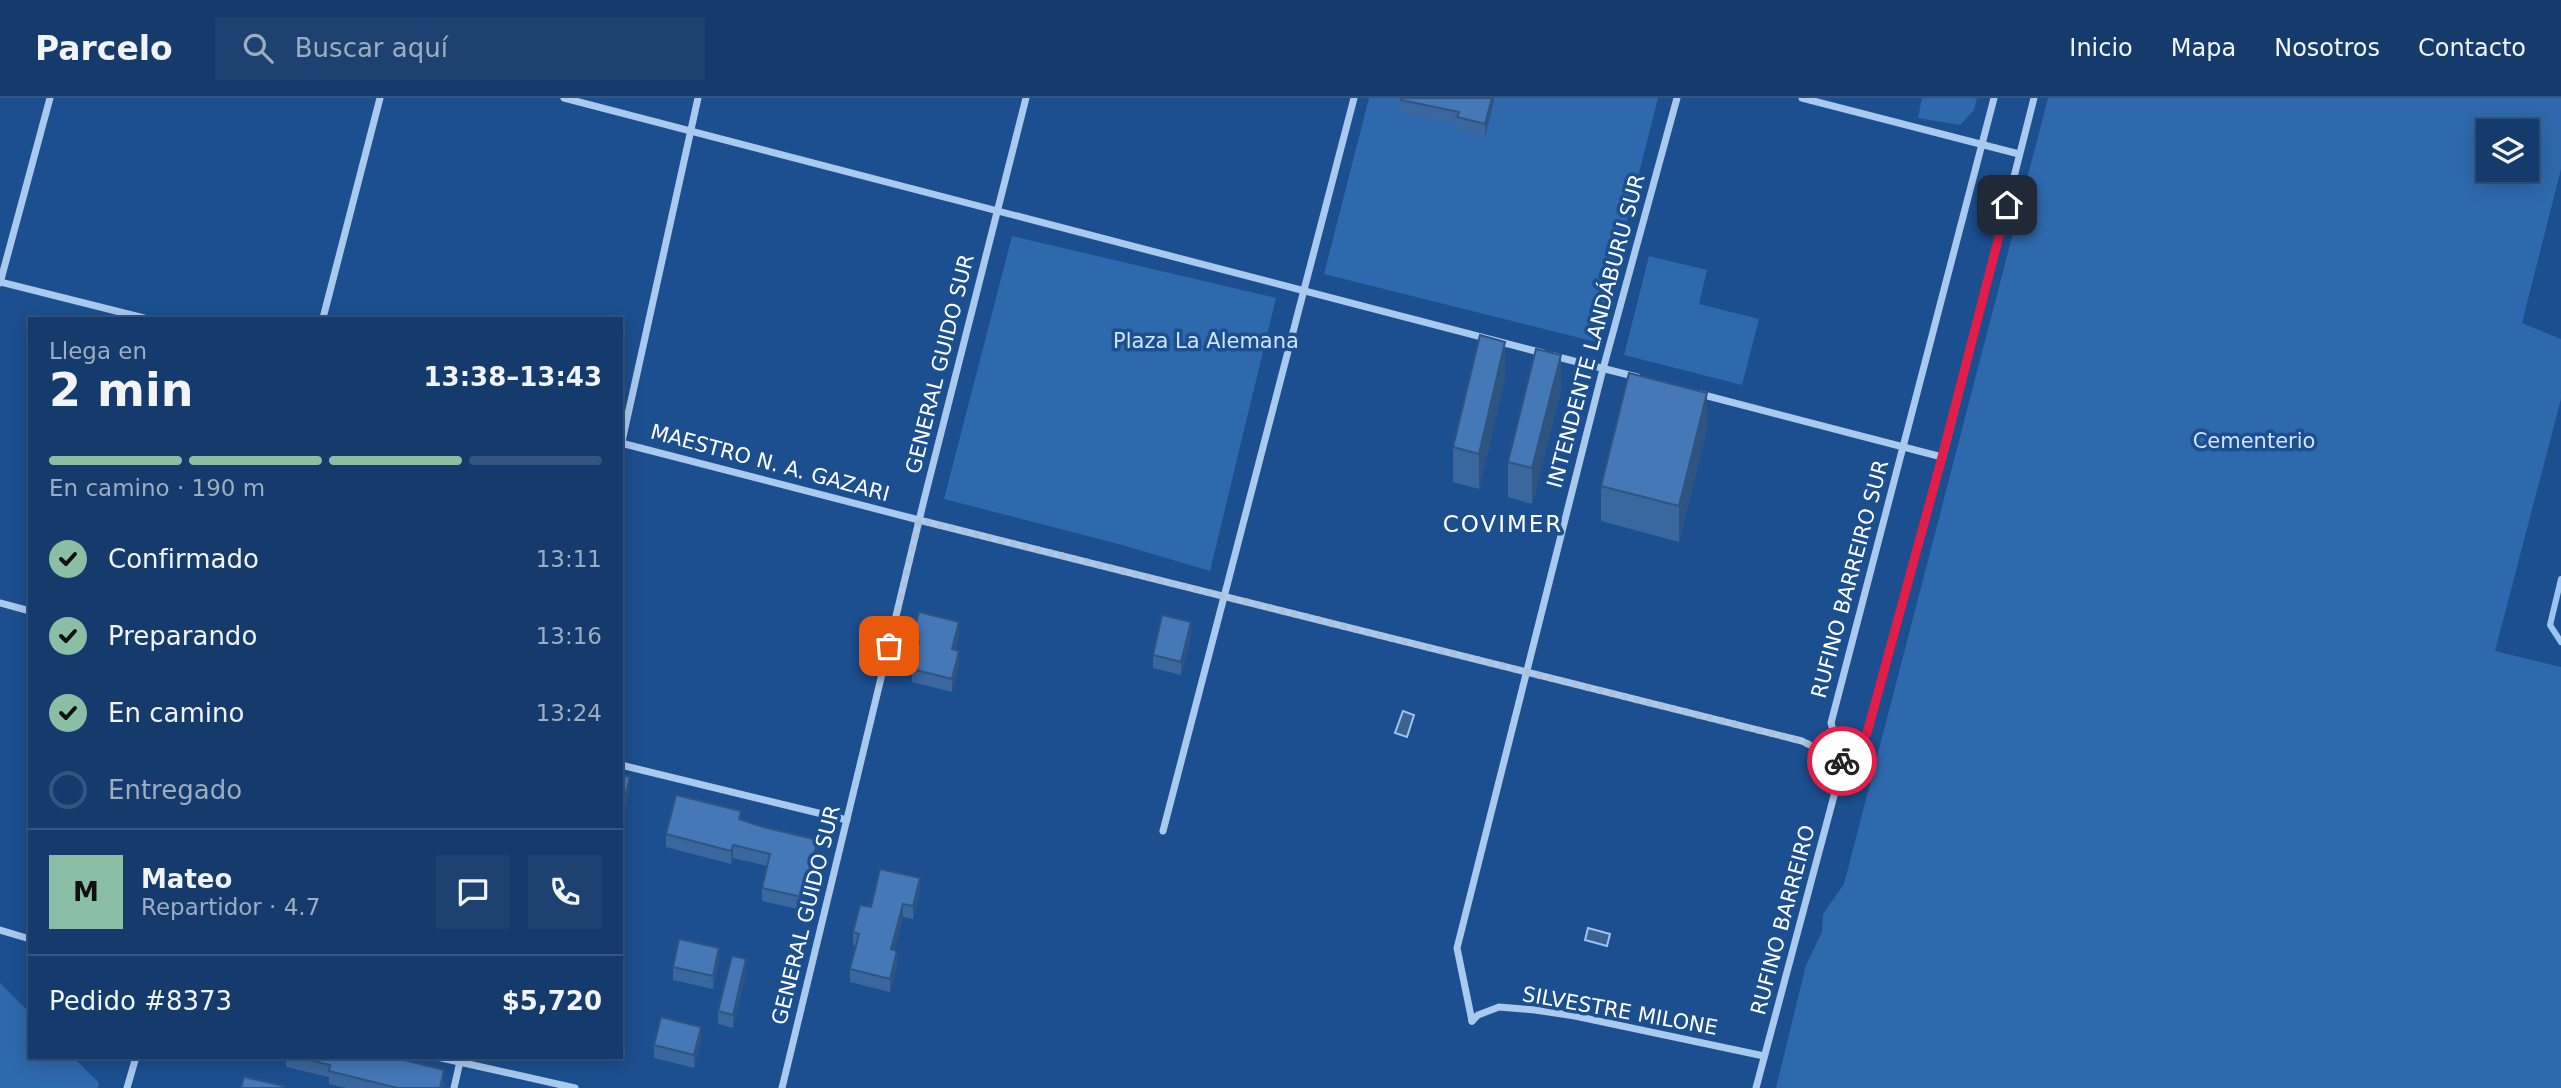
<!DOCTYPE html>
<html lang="es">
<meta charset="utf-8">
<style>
:root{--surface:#143b6b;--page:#1d4271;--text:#f1f3f6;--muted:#9dadc1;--line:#33557e;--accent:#8abfa5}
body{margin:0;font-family:"DejaVu Sans",sans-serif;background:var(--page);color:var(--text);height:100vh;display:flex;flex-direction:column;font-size:26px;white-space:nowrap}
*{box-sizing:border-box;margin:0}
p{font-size:23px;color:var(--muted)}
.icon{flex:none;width:38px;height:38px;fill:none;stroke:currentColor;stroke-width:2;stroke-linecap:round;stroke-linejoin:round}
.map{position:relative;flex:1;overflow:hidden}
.panel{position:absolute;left:28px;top:219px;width:595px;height:742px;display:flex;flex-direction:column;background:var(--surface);border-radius:0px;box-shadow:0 4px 18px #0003,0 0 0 2px var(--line)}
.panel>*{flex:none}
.controls{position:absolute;left:2476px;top:21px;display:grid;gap:14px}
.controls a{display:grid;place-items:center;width:63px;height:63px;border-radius:0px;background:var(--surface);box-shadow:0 4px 18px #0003,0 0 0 2px var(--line);font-size:35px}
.pin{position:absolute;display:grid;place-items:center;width:60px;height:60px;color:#fff;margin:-30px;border-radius:14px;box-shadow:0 4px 10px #0006}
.courier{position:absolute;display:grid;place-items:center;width:70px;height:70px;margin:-35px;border:5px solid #e11d48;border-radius:50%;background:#fff;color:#222;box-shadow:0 2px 9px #0007}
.head em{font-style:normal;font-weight:700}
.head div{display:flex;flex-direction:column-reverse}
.head{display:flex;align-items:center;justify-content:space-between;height:119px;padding:0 21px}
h1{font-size:46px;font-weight:700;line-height:52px}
.bar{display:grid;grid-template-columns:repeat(4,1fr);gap:10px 7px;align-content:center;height:84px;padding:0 21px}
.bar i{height:9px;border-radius:5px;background:var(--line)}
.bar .active{background:var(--accent)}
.bar p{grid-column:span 4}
.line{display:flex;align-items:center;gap:18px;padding:0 21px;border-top:2px solid var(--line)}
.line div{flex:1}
.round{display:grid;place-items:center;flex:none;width:74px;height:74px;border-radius:0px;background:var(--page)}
ol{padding:0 21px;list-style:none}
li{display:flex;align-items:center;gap:21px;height:77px}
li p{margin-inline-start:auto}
li .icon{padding:7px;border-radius:50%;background:var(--accent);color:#111;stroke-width:4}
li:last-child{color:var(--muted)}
li i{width:38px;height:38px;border:4px solid var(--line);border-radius:50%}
header{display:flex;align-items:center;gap:42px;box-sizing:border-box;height:98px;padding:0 35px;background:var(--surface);border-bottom:2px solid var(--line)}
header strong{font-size:33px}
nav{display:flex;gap:38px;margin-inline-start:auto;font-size:24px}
.search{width:490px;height:63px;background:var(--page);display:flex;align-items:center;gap:18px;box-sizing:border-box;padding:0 24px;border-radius:0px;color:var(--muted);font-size:26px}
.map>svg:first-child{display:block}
.green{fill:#2e69ad;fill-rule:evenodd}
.water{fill:#3c6290;stroke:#9cc4f0;stroke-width:2}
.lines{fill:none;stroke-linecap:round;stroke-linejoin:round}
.stream{stroke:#9cc4f0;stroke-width:6}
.street{stroke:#a9c9ee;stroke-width:7}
.wall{fill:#3a679d}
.shaded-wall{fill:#305480}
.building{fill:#4478b7;stroke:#305480;stroke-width:2}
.done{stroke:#afc1d8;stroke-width:7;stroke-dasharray:0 12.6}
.route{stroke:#e11d48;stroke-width:9}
.labels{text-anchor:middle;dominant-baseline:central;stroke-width:7;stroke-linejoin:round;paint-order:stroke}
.street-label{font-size:21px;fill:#fff;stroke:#1b4f8f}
.park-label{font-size:21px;fill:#cfe3fa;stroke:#1b4f8f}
.neighbourhood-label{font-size:23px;letter-spacing:2px;fill:#fff;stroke:#1b4f8f}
</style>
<header>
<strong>Parcelo</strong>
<div class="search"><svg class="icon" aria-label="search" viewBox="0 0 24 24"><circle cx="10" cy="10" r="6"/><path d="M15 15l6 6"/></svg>Buscar aquí</div>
<nav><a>Inicio</a><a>Mapa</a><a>Nosotros</a><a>Contacto</a></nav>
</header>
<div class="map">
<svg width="2561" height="990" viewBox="0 0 2561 990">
<rect width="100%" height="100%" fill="#1b4f8f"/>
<g class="green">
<polygon points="1369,0 1658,0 1596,244 1324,176"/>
<polygon points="1922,0 1977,0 1974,12 1960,27 1918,20"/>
<path d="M2048,0H2561V71L2522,225L2561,241V301L2495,553L2561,569V990H1776L1806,867L1822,834L1823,816L1844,786ZM2488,33H2527V72H2488Z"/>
<polygon points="1012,138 1276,200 1210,473 1122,447 944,401"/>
<polygon points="1649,158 1707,172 1699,206 1759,221 1742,287 1624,257"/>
<polygon points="0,885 30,915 30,959 73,959 99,985 98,990 0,990"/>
</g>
<g class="water">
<polygon points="1403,613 1414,617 1407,639 1395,635"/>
<polygon points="1588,830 1610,836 1607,848 1585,842"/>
</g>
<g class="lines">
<polyline class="stream" points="2561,481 2550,527 2561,544"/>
<g class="street">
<polyline points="564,0 1543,255"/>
<polyline points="1802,0 2019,56"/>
<polyline points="0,184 144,220"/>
<polyline points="0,185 50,0"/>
<polyline points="323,220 380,0"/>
<polyline points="1554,258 1637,279"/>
<polyline points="1700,296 1942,359"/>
<polyline points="621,345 919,422 1802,643 1843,664"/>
<polyline points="621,348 698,0"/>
<polyline points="0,505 30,513"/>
<polyline points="1843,664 1831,625 1994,0"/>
<polyline points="621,667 847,722"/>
<polyline points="1163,733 1354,0"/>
<polyline points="0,832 30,841"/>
<polyline points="1472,923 1457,850 1603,271 1677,0"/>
<polyline points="1472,923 1478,917 1499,909 1535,912 1575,918 1764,958"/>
<polyline points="437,959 575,990"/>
<polyline points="127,990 136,959"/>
<polyline points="454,990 461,959"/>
<polyline points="782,990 924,402 1026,0"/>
<polyline points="1756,990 1843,664 1867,635 1947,343 2034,0"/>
</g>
</g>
<g class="wall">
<polygon points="1494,0 1485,39 1457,32 1457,26 1401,15 1401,2"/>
<polygon points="1505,279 1479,391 1453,384 1453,349"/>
<polygon points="1561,292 1532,406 1508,399 1508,364"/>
<polygon points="1707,330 1679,444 1601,423 1601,388"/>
<polygon points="959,537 955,552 959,566 952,594 912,584 912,571 916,556 912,555 912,542"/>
<polygon points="1191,537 1181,577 1153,570 1153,557"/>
<polygon points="741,721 818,755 802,812 762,803 762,790 767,768 733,760 731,766 666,749 666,736"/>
<polygon points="920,793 913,821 903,819 894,852 897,866 890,894 850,884 850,871 856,848 853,847 853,834 871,809"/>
<polygon points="719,863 713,891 673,882 673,869"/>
<polygon points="746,874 733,930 718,926 718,913"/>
<polygon points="701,942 694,970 654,960 654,947"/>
<polygon points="286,959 392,959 444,985 443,990 346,990 329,986 329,979 286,969"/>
</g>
<g class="shaded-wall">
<polygon points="1492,0 1494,0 1494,3 1485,39 1485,26"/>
<polygon points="1505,244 1505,279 1479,391 1479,356"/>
<polygon points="1561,257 1561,292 1532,406 1532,370"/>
<polygon points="1707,295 1707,330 1679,444 1679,408"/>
<polygon points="959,524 959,537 952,564 952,551"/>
<polygon points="1191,524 1191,537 1181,577 1181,564"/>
<polygon points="959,553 959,566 952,594 952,581"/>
<polygon points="630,679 630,692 621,729 621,716"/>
<polygon points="818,742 818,755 802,812 802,799"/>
<polygon points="733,747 733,760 731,766 731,753"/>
<polygon points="920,780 920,793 913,821 913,808"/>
<polygon points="903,806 903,819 891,864 891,851"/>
<polygon points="719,850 719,863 713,891 713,878"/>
<polygon points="897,853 897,866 890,894 890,881"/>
<polygon points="746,861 746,874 733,930 733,917"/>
<polygon points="701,929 701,942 694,970 694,957"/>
<polygon points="444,972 443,990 440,990"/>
</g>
<g class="building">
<polygon points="1401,0 1492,0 1485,26 1457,19 1459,14 1401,2"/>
<polygon points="1480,237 1505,244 1479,356 1453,349"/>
<polygon points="1536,251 1561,257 1532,370 1508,364"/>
<polygon points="1629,275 1707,295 1679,408 1601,388"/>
<polygon points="919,514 959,524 952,551 959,553 952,581 912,571 919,544 912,542"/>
<polygon points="1162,517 1191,524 1181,564 1153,557"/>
<polygon points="621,677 630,679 621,716"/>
<polygon points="676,697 741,713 739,721 763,729 818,742 802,799 762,790 770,756 733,747 731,753 666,736"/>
<polygon points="880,771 920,780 913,808 903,806 891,851 897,853 890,881 850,871 859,836 853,834 860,807 871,809"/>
<polygon points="679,841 719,850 713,878 673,869"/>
<polygon points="732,858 746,861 733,917 718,913"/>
<polygon points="661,919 701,929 694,957 654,947"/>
<polygon points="297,959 392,959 444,972 440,990 397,990 329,973 330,967"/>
<polygon points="244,979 284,988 284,990 241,990"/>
</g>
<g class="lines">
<polyline class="done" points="889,548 919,422 1802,643 1842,663"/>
<polyline class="route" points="1842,663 1867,635 1942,359 2007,107"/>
</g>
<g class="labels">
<g class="street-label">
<text transform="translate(1596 233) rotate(-75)">INTENDENTE LANDÁBURU SUR</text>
<text transform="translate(940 266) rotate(-76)">GENERAL GUIDO SUR</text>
<text transform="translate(770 365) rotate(15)">MAESTRO N. A. GAZARI</text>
<text transform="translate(1850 481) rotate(-75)">RUFINO BARREIRO SUR</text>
<text transform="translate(806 817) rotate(-76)">GENERAL GUIDO SUR</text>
<text transform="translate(1783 822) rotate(-75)">RUFINO BARREIRO</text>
<text transform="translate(1620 913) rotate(10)">SILVESTRE MILONE</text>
</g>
<g class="park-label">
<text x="1206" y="243">Plaza La Alemana</text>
<text x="2254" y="343">Cementerio</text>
</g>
<g class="neighbourhood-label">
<text x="1503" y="426">COVIMER</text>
</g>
</g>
</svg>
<div class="controls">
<a><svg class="icon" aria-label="layers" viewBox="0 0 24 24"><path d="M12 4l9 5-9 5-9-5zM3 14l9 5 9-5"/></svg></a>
</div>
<div class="pin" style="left:889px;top:548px;background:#ea580c"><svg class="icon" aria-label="bag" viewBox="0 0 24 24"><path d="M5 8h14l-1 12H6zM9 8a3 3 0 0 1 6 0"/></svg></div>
<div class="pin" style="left:2007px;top:107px;background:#1f2937"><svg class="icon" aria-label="home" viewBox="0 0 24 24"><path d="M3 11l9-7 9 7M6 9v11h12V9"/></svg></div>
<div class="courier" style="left:1842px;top:663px"><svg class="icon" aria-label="bike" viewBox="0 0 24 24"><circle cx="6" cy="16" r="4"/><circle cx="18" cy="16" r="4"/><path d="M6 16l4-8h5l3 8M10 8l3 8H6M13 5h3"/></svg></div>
<section class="panel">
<div class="head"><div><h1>2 min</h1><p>Llega en</p></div><em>13:38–13:43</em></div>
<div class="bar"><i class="active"></i><i class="active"></i><i class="active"></i><i></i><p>En camino · 190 m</p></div>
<ol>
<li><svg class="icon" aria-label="check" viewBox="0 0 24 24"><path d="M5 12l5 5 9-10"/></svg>Confirmado<p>13:11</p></li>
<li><svg class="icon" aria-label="check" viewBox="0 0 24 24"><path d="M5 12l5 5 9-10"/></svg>Preparando<p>13:16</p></li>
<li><svg class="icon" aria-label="check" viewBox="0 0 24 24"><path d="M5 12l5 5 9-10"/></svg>En camino<p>13:24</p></li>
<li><i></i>Entregado</li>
</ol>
<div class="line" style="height:126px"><b class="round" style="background:var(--accent);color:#111">M</b><div><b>Mateo</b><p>Repartidor · 4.7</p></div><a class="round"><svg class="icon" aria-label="chat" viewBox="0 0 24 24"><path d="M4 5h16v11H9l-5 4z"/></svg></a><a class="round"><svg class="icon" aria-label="phone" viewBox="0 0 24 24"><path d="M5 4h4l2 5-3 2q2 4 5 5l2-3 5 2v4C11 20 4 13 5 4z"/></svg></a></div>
<div class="line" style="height:91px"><div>Pedido #8373</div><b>$5,720</b></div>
</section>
</div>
